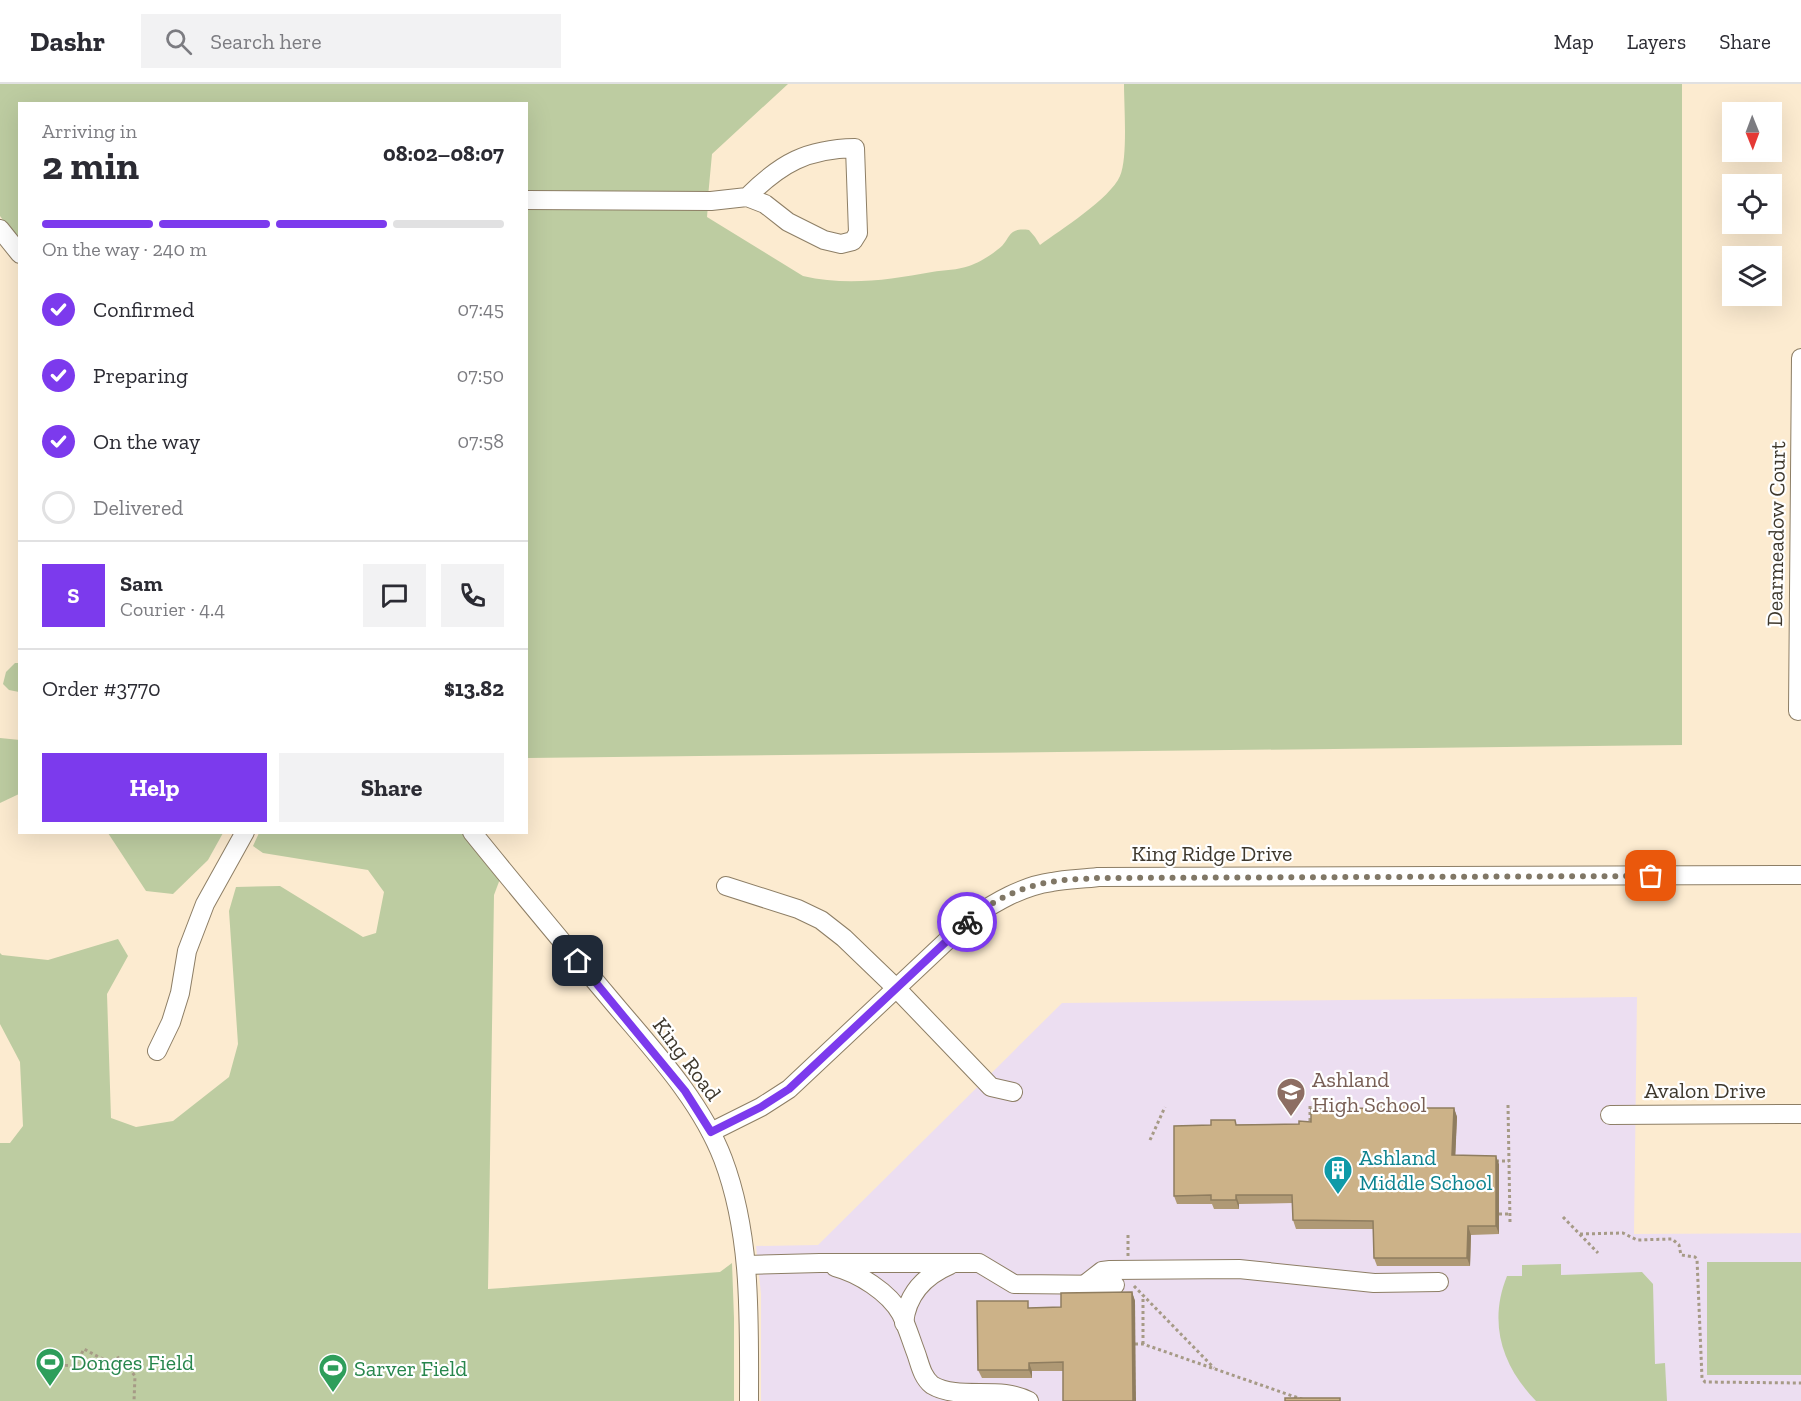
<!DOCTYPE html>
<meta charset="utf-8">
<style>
:root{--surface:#fff;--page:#f2f2f3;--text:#2b2b33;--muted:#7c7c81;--line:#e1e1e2;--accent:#7c3aed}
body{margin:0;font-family:"Zilla Slab",serif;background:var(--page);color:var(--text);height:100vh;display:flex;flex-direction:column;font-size:22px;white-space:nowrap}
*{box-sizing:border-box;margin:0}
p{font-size:20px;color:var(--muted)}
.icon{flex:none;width:33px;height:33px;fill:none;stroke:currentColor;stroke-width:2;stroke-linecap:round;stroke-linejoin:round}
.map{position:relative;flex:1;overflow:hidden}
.side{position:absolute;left:18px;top:18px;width:510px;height:732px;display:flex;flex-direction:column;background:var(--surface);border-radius:0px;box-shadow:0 6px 24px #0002}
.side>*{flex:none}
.needle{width:39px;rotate:179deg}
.fabs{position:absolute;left:1722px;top:18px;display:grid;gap:12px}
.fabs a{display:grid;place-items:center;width:60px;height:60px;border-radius:0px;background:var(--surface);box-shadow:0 6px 24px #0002;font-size:30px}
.pin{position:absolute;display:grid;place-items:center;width:51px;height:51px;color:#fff;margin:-26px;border-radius:12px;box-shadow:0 3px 9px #0006}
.courier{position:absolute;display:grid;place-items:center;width:60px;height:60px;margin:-30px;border:4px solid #7c3aed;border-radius:50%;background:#fff;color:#222;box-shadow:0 2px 8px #0007}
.head em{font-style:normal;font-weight:800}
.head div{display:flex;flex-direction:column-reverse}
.head{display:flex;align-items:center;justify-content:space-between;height:102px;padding:0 24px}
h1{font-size:39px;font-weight:800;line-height:45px}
.bar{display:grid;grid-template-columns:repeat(4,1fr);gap:9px 6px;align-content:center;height:72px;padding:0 24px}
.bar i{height:8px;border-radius:4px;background:var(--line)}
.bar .active{background:var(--accent)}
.bar p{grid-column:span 4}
.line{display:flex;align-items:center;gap:15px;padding:0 24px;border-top:2px solid var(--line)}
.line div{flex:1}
.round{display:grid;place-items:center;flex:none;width:63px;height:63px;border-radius:0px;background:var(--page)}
ol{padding:0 24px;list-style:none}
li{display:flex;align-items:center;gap:18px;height:66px}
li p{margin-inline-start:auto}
li .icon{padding:6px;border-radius:50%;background:var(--accent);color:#fff;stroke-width:4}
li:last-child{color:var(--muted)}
li i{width:33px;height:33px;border:3px solid var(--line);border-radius:50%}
.primary-button{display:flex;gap:12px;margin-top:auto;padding:12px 24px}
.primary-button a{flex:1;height:69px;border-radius:0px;background:var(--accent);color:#fff;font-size:24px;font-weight:800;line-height:69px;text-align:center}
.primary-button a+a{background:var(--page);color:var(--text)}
header{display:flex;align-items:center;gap:36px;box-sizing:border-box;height:84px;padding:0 30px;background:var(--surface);border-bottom:2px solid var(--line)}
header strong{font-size:28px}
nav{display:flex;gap:33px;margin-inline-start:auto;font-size:21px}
.search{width:420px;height:54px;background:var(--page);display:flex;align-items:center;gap:15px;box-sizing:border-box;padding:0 21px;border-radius:0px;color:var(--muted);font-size:22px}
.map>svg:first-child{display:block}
.education{fill:#ecdef1}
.green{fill:#bdcca1}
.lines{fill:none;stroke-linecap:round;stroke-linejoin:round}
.minor-casing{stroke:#8d7e65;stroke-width:20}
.path{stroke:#a69a86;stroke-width:3;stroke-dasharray:3 3;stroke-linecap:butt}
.minor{stroke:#fff;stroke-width:18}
.wall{fill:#af9975}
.shaded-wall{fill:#8f7d5f}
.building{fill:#ccb288;stroke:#8f7d5f;stroke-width:1.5}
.done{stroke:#807766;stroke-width:6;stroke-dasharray:0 10.8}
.route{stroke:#7c3aed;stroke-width:8}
.labels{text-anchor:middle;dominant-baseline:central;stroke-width:4.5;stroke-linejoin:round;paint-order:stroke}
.street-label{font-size:22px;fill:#3e382d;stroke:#fff}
.education-label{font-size:22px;fill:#785e54;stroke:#fff;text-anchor:start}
.culture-label{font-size:22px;fill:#0d838f;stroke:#fff;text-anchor:start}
.leisure-label{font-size:22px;fill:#27864d;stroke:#fff;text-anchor:start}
</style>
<header>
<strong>Dashr</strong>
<div class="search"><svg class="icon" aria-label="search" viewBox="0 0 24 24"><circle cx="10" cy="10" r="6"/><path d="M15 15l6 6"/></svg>Search here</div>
<nav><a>Map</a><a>Layers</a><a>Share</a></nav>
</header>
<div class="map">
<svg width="1801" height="1317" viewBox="0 0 1801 1317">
<rect width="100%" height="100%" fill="#fcebd0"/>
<polygon class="education" points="1637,913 1634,1150 1801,1149 1801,1317 761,1317 761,1210 756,1162 818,1161 1062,919"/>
<g class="green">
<polygon points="0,0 788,0 712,70 708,113 527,112 526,20 20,20 19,158 0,132"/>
<path d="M1124,0H1682V661L527,674L526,120L708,121L707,133L803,192C846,202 889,196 932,188C944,186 958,186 969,182C978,179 990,172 997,166C1012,156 1005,143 1029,146L1035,153L1040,161C1060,146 1110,115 1120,92C1128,74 1124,22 1124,0Z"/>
<polygon points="15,579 19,579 19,608 9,606 3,600 6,588"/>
<polygon points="0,654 20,656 19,710 0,719"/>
<polygon points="108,749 223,749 208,776 173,810 146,807"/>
<polygon points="259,749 463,749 500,795 494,811 488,1205 720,1188 732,1179 734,1234 734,1317 0,1317 0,1059 10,1059 23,1042 20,978 0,940 0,869 2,871 48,876 118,855 128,872 107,910 111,1034 136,1043 173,1037 229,993 238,960 229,827 236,803 280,802 363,853 376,849 384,808 368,786 263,769 253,762"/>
<rect x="1707" y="1178" width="94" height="113"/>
<path d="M1561,1180V1191L1642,1188L1653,1200L1655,1280L1665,1279L1667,1317H1536C1502,1282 1488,1239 1507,1192H1522V1181Z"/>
</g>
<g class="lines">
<g class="minor-casing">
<g id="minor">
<path d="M526,116L711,117L747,113L765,120L788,138L824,156L841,160L853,157L858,149L855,64C807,65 781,79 747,113"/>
<polyline points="0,145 20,170"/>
<polyline points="1798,627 1801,274"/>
<path d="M472,748C518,805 564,860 611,916C652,965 700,1015 723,1075C752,1152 749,1236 749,1317"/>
<polyline points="726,802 798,825 821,836 844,854 897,905 991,1003 1013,1008"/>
<polyline points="157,967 171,938 180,909 187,867 205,820 245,748"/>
<polyline points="1610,1031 1801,1030"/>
<path d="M711,1048L761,1023L789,1005L971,834C996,818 1022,802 1052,798C1067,795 1083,795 1098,793L1801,791"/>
<polyline points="746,1181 820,1179 979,1179 1014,1200 1115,1201"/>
<path d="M835,1183C858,1189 889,1208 901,1230C907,1242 911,1256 916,1269C920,1280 922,1293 932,1301C959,1317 1000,1301 1029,1317"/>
<polyline points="1084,1201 1102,1187 1110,1186 1239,1185 1374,1199 1439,1198"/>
<path d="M904,1239C907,1211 924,1192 950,1181"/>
</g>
</g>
<g class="path">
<polyline points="1508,1021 1510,1138"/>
<polyline points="1310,1022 1310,1041"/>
<polyline points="1150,1056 1165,1023"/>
<polyline points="1496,1077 1509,1077"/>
<polyline points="1499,1130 1509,1130"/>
<polyline points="1563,1133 1598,1169"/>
<polyline points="1580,1150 1623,1149 1637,1156 1672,1155 1679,1161 1681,1171 1695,1173 1697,1175 1702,1294 1705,1298 1801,1299"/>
<polyline points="1128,1172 1128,1151"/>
<polyline points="1134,1202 1214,1284"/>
<polyline points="1135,1260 1143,1260 1307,1317"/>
<polyline points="1143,1260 1143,1211"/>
<polyline points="59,1281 75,1282 84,1265 108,1278 120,1273 135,1292 134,1317"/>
</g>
<use href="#minor" class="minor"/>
</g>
<g class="wall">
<polygon points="1408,1024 1454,1024 1457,1033 1455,1072 1499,1080 1499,1150 1471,1151 1470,1182 1377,1182 1374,1174 1373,1145 1296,1145 1293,1136 1293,1119 1239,1120 1239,1125 1214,1125 1212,1120 1177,1120 1174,1112 1211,1041 1299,1040 1311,1038"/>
<polygon points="1132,1208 1135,1217 1063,1287 1032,1287 1032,1294 982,1294 978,1286 1030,1224 1061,1223"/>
</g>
<g class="shaded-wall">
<polygon points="1454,1024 1457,1033 1455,1080 1452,1071"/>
<polygon points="1496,1072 1499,1080 1499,1150 1496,1142"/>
<polygon points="1236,1111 1239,1120 1239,1125 1236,1116"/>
<polygon points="1468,1142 1471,1151 1470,1182 1467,1174"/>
<polygon points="1132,1208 1135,1217 1136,1317 1133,1317"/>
<polygon points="1029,1279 1032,1287 1032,1294 1029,1286"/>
</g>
<g class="building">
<polygon points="1406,1021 1406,1024 1454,1024 1452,1071 1496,1072 1496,1142 1468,1142 1467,1174 1374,1174 1373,1137 1293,1136 1292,1111 1236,1111 1236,1116 1211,1116 1211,1111 1174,1112 1174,1042 1211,1041 1211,1036 1235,1036 1236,1041 1299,1040 1299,1037 1311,1038 1311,1025 1379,1024 1379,1022"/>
<polygon points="1132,1208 1133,1317 1063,1317 1063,1278 1029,1279 1029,1286 978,1286 977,1217 1028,1217 1028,1224 1061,1223 1061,1209"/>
<rect x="1285" y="1314" width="55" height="3"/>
</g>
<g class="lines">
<path class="done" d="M967,838C988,818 1023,802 1051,798C1067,795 1083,795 1098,794L1651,792"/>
<polyline class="route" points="578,877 685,1007 711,1048 761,1023 789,1005 967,838"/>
</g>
<defs>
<g id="school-pin" transform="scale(1.5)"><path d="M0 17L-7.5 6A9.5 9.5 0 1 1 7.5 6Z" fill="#8d6e63" stroke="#fff"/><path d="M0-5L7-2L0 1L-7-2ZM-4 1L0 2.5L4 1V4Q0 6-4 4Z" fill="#fff"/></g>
<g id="building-pin" transform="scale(1.5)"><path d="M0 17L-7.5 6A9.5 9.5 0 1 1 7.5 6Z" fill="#0f9aa8" stroke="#fff"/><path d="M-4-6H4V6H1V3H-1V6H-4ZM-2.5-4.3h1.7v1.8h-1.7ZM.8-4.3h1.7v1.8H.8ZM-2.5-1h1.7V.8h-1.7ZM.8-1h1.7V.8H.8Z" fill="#fff"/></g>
<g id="stadium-pin" transform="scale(1.5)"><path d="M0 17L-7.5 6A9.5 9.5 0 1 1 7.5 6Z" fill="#2e9e5b" stroke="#fff"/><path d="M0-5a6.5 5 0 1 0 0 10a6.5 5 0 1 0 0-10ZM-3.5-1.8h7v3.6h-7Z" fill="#fff"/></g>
</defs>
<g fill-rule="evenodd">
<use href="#school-pin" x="1291" y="1008"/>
<use href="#building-pin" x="1338" y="1086"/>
<use href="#stadium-pin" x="50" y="1278"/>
<use href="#stadium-pin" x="333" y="1284"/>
</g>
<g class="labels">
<g class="street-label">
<text transform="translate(1776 450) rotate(-89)">Dearmeadow Court</text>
<text x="1212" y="769">King Ridge Drive</text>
<text transform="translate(687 975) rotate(53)">King Road</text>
<text x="1705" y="1006">Avalon Drive</text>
</g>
<g class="education-label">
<text x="1312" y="995">Ashland<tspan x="1312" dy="25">High School</tspan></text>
</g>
<g class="culture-label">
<text x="1359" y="1073">Ashland<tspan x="1359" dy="25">Middle School</tspan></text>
</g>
<g class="leisure-label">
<text x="71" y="1278">Donges Field</text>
<text x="354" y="1284">Sarver Field</text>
</g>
</g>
</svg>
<div class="fabs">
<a><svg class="needle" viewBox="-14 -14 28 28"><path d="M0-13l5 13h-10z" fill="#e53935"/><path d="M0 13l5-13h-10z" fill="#7c7c81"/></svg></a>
<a><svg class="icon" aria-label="locate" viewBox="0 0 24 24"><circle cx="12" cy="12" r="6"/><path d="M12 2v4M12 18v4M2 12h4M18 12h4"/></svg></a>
<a><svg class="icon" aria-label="layers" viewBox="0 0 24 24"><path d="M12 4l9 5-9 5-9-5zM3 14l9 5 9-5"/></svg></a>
</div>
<div class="pin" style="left:1651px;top:792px;background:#ea580c"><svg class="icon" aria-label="bag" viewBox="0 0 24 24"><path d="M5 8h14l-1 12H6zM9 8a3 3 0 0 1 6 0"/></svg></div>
<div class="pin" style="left:578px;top:877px;background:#1f2937"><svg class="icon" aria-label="home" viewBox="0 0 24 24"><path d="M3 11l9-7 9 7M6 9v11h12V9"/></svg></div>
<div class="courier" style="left:967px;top:838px"><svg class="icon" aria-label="bike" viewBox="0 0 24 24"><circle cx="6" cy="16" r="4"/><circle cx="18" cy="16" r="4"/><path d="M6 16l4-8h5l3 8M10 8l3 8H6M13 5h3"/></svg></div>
<section class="side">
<div class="head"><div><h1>2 min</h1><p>Arriving in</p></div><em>08:02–08:07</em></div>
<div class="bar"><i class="active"></i><i class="active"></i><i class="active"></i><i></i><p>On the way · 240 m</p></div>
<ol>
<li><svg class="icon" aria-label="check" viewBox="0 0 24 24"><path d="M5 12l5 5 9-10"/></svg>Confirmed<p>07:45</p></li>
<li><svg class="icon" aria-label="check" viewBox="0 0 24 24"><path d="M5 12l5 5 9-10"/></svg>Preparing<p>07:50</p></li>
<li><svg class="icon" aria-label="check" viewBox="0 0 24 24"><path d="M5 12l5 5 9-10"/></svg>On the way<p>07:58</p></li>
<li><i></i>Delivered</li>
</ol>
<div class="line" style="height:108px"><b class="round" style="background:var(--accent);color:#fff">S</b><div><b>Sam</b><p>Courier · 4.4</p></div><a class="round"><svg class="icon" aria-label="chat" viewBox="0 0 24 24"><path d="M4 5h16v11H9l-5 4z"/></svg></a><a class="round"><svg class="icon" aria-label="phone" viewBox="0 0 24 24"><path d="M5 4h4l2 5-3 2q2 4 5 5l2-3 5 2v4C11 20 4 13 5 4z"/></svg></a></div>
<div class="line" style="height:78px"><div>Order #3770</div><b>$13.82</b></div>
<div class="primary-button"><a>Help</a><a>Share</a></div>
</section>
</div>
